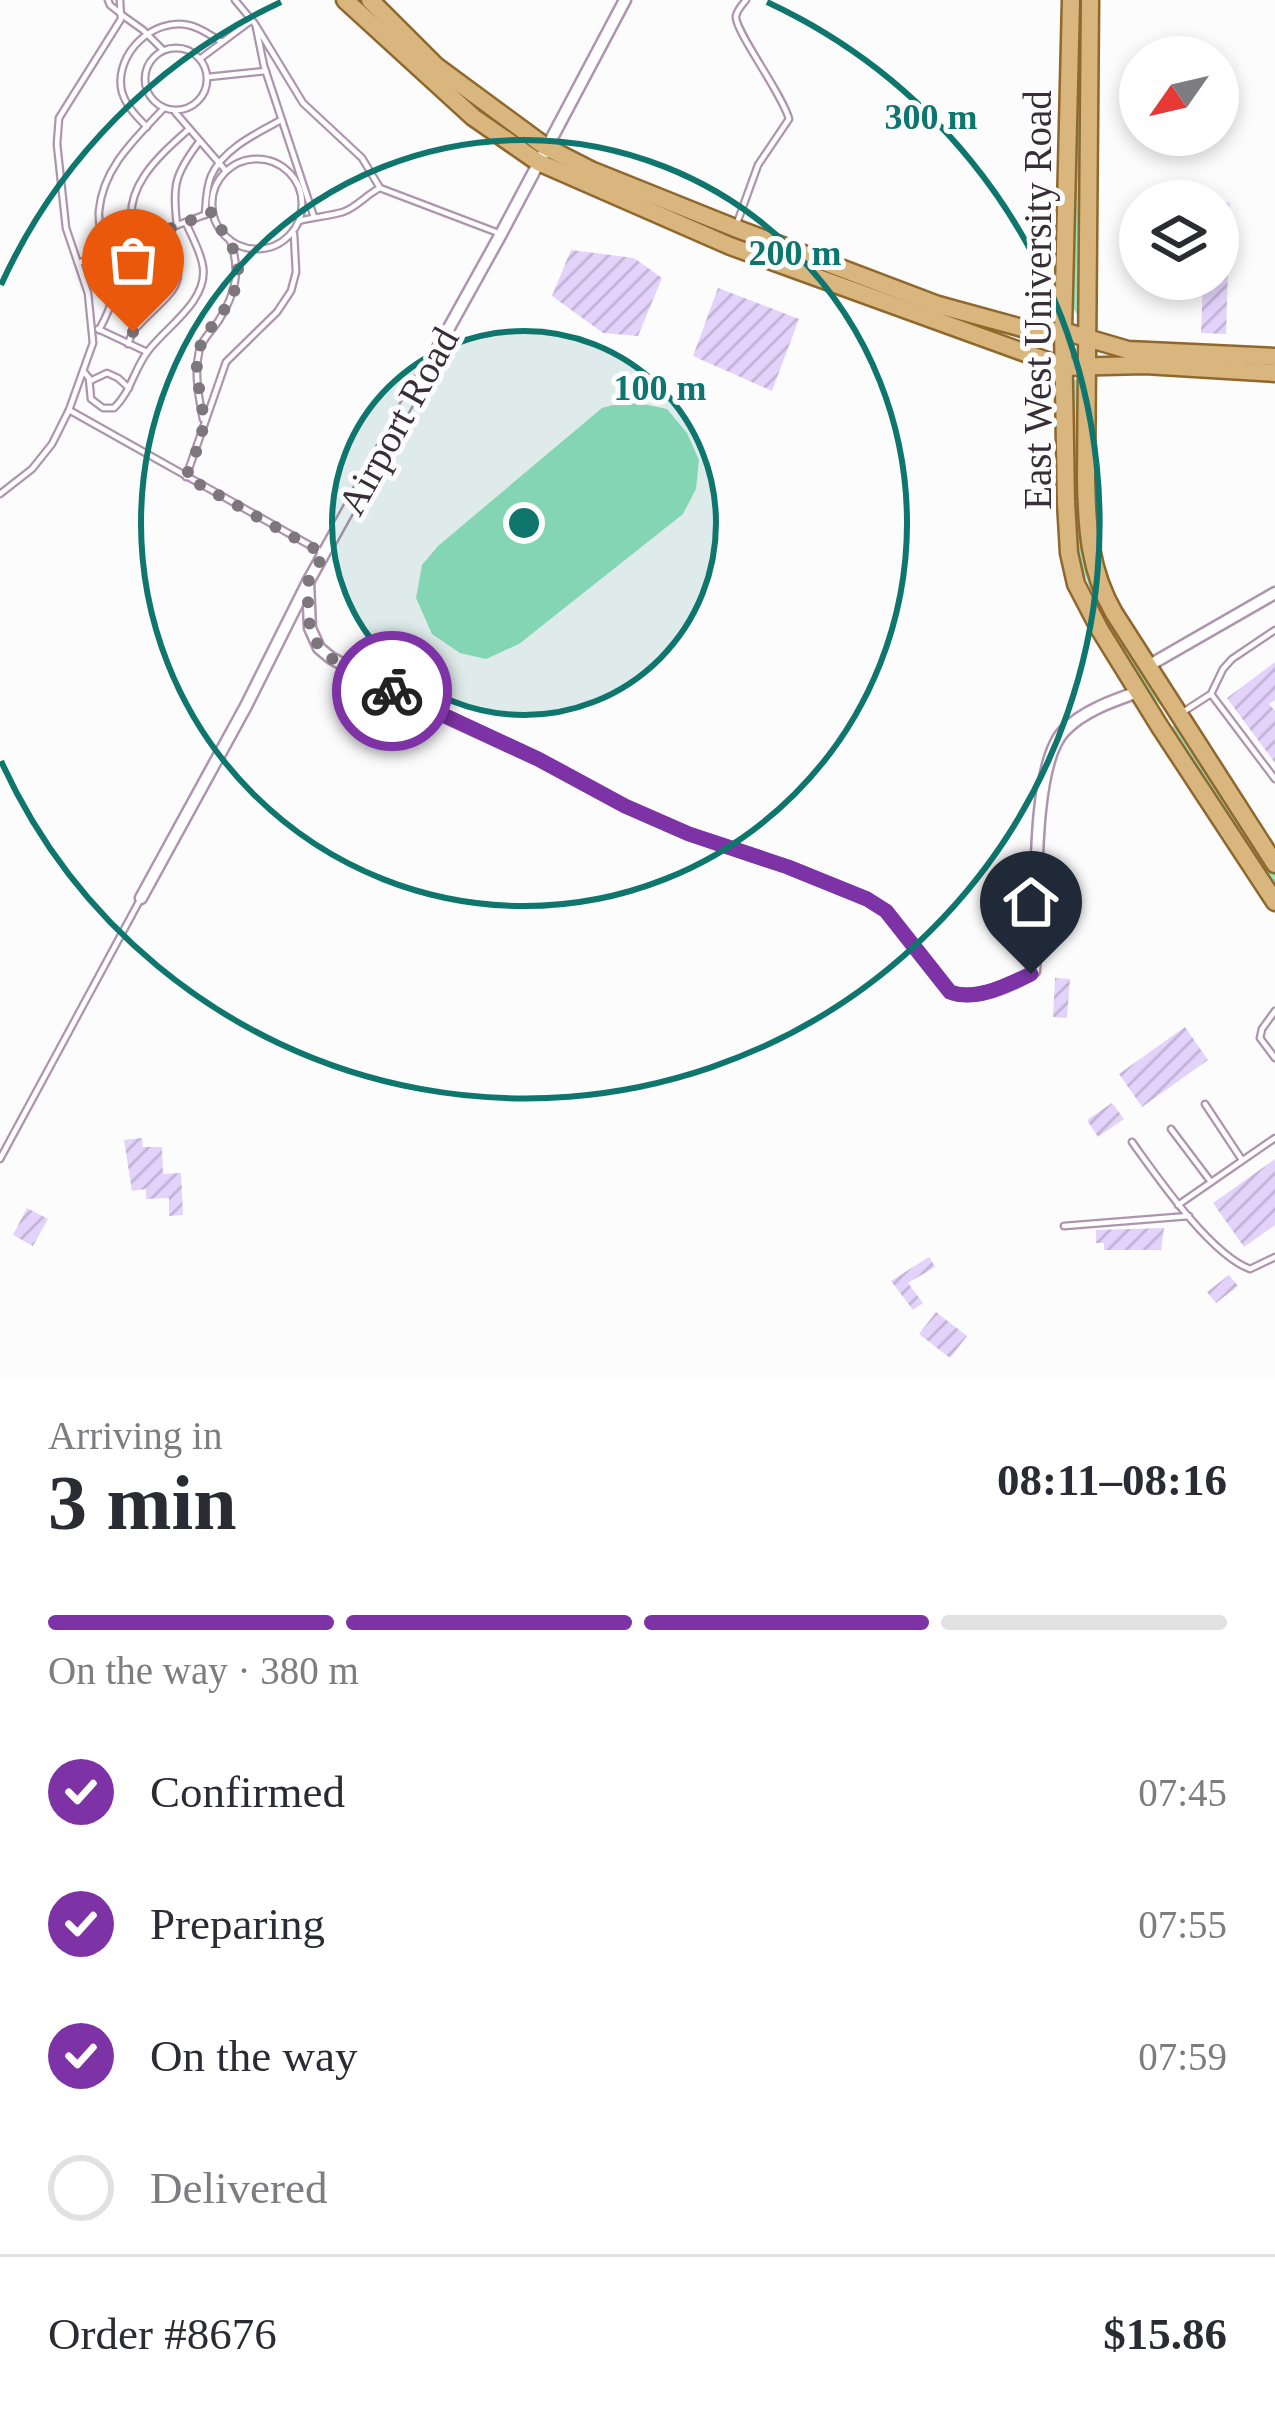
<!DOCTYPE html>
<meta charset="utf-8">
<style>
:root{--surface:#fff;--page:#f7f7f7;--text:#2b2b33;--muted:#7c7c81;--line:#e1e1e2;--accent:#7d33a5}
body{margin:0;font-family:Georgia,serif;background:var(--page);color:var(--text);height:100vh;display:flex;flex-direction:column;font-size:45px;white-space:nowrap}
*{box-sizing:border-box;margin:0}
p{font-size:39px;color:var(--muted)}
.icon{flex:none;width:66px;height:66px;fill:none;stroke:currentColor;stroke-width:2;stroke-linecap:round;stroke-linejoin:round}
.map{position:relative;height:1378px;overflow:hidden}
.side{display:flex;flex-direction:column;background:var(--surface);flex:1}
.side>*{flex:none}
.needle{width:78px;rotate:236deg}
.buttons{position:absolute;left:1119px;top:36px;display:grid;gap:24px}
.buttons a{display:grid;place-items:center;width:120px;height:120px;border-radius:50%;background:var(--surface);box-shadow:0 6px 18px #0003;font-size:60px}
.pin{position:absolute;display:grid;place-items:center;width:102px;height:102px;color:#fff;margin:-123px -51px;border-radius:50% 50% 50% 0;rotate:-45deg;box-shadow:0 0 12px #0007}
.pin .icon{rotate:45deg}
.courier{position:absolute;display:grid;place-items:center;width:120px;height:120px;margin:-60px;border:9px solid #7d33a5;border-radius:50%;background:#fff;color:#222;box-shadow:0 3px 15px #0007}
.headline em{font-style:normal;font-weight:700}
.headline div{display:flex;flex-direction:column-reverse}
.headline{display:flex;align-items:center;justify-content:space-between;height:204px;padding:0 48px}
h1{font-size:78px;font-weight:700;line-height:90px}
.bar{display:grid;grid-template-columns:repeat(4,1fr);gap:18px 12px;align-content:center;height:144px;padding:0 48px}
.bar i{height:15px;border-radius:9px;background:var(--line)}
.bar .active{background:var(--accent)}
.bar p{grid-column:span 4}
.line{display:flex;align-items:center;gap:30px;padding:0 48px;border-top:3px solid var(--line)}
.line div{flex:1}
ol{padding:0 48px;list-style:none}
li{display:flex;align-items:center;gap:36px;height:132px}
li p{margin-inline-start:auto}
li .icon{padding:12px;border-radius:50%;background:var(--accent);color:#fff;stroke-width:4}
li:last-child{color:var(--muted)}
li i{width:66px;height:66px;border:6px solid var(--line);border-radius:50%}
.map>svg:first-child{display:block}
.grass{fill:url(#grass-tufts)}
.pitch{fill:#94e3bd}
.building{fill:url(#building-hatch)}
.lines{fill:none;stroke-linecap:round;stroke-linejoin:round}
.lane-casing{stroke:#ae95ae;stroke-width:9}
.street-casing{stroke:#ae95ae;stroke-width:15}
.primary-casing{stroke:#90672d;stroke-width:21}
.lane{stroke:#fff;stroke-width:4.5}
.street{stroke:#fff;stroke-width:10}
.primary{stroke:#d9b67d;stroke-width:16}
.done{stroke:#7d767d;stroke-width:12;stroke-dasharray:0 21.6}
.route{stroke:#7d33a5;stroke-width:15}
.ring{fill:none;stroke:#0f766e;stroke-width:6}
.labels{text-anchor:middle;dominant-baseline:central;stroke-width:10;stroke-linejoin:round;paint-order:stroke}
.street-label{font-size:39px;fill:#382e38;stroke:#fcfcfc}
.centre{fill:#0f766e;stroke:#fcfcfc;stroke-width:6}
.ring-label{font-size:36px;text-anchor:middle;font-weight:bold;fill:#0f766e;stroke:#fcfcfc;stroke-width:10;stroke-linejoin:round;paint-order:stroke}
</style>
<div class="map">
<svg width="1275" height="1378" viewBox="0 0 1275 1378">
<defs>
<pattern id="grass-tufts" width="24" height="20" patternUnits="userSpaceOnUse" patternTransform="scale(3)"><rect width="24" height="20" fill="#94e3bd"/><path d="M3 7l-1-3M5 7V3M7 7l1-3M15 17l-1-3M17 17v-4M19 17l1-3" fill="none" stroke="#80c3a3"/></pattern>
<pattern id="building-hatch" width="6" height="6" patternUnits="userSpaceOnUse" patternTransform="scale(3)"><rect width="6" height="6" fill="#e3d3fb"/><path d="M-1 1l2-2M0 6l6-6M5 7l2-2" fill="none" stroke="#c4b5d8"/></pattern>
</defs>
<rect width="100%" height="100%" fill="#fcfcfc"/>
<g class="grass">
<polygon points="1073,0 1081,0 1081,313 1077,315 1073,307"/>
<path d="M1073,379L1080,381L1085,552L1164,706L1162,707C1151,696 1143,682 1134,668C1106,626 1085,587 1074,537Z"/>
<polygon points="1175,722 1275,871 1275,889 1172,729"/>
</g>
<polygon class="pitch" points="629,401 667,409 687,433 699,460 696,489 683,514 519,644 486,659 460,653 432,634 416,598 422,565 438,546 602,408"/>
<g class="building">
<polygon points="1218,201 1230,203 1225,249 1218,249"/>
<polygon points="571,250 634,258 662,278 638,336 603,333 552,296"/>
<polygon points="1218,269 1228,269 1226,334 1201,333 1203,279 1218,279"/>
<polygon points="718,288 799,319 772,391 693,356"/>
<polygon points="1275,662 1275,700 1269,704 1275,711 1275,763 1227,698"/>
<polygon points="1055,978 1070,979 1067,1018 1053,1017"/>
<polygon points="1185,1027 1208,1060 1142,1107 1119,1074"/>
<polygon points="1112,1103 1124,1119 1098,1137 1087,1120"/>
<polygon points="142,1138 143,1147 162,1147 163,1174 181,1173 183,1215 169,1216 169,1198 146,1199 146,1189 132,1191 124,1140"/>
<polygon points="1275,1159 1275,1225 1244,1247 1213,1203"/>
<polygon points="27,1208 48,1219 33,1246 13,1235"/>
<polygon points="1164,1228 1161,1250 1104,1250 1104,1243 1096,1243 1096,1230"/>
<polygon points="929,1257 935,1267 908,1283 923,1303 913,1310 891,1281"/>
<polygon points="1229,1275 1238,1286 1216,1303 1207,1292"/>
<polygon points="936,1312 967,1336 950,1358 919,1334"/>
</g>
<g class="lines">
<g class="lane-casing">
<g id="lane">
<polyline points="108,0 110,5 120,13"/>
<polyline points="235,0 255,24 303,103 362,158 380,188 501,234"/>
<polyline points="122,15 143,30 163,50"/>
<polyline points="256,27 264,66 314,217"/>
<circle cx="176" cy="79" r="31"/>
<polyline points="201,58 252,20"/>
<polyline points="208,77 266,71"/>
<polyline points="175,112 226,171"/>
<path d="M147,127C136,116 123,103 121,87C117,52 153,18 188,25C200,27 211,36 222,42"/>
<circle cx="257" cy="204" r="45"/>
<path d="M205,215C206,202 206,188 211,176C223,149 257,133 281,120"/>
<path d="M299,221C314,217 329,216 343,212C357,207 367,194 380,188"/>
<path d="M737,223L758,165L789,119C782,93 734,30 736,16C737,10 742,5 746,0"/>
<path d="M177,225C172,185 175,174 199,142"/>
<polyline points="78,263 212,212"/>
<path d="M137,327C171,290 198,283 158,236"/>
<polyline points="98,329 147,352"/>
<path d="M99,330C105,319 111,307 113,295C118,266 97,240 99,211C103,167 136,138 164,108"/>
<path d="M128,344C136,322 146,302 145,279C144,263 137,248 133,232C122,187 159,156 189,129"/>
<path d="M84,372L89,378L91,399L103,408H114C131,392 134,369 148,351C166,327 208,301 203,267C201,252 192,237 186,223"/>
<polyline points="90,381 107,373 118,378 129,388"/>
<polyline points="69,410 320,551"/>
<path d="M203,419C199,399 194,373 199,352C201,340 212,331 219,320C236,293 241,270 230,240"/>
<polyline points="186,477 226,362 277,312 291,291 296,272 294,234"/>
<polyline points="0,494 32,469 52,444 69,410 93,343 88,293 66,228 57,144 59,118 121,19 120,0"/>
<polyline points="1211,694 1275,779"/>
<polyline points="1183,712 1211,694 1223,669 1232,659 1275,630"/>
<polyline points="1275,1011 1262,1029 1260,1038 1275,1058"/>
<polyline points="1205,1104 1242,1160"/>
<polyline points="1171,1129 1211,1182"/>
<path d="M1132,1142C1158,1178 1210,1254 1250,1269L1275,1257"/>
<polyline points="0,1159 141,898"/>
<polyline points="1178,1205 1275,1138"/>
<polyline points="1064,1226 1189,1216"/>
</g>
</g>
<g class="street-casing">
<g id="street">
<path d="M308,582L310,628L319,648L331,658L409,700L538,759L625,806L689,834L788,867L867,899L886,911L950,992C975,1001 1013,986 1034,971C1038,917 1029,768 1064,731C1083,711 1112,701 1138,692"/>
<polyline points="1148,666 1275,593"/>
<polyline points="141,898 246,706 308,582 501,234 625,0"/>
</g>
</g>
<g class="primary-casing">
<g id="primary">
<polyline points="345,0 473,117 538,162 730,246 1064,367 1145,365 1275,373"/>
<polyline points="370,0 436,66 546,147 593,171 735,228 938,305 1037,332 1063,331 1128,350 1275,357"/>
<polyline points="1071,0 1063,331 1066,502 1069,553 1076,584 1100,630 1160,727 1275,902"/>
<path d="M1090,0L1086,480C1087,528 1089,570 1114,613L1275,864"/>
</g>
</g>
<use href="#lane" class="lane"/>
<use href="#street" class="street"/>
<use href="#primary" class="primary"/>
</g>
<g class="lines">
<path class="done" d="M133,332C145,300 147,275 136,242L212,212C220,233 239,247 238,272C236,308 210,320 200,347C191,371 204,398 203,423C203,439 192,461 186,477L324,554L308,582V618L314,640L331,658L392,691"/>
<path class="route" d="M392,691L538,759L625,806L689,834L788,867L867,899L886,911L950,992C976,1002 1007,985 1031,974"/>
</g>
<circle cx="524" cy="523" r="192" fill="#0f766e" fill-opacity=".12"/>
<g class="ring">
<circle cx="524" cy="523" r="192"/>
<circle cx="524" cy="523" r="383"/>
<path d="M1 285A575 575 0 0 1 281 2M767 2A575 575 0 1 1 1 761"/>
</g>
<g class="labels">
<g class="street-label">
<text transform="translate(1037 300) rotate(-90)">East West University Road</text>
<text transform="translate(398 421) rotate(-61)">Airport Road</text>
</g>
</g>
<circle cx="524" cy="523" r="18" class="centre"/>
<g class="ring-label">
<text x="931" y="129">300 m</text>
<text x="795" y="265">200 m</text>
<text x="660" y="400">100 m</text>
</g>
</svg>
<div class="buttons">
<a><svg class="needle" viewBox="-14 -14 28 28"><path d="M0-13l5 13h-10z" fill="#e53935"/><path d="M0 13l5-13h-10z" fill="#7c7c81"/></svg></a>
<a><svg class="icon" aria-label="layers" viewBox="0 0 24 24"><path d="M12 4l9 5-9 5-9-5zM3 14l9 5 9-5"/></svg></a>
</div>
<div class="pin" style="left:133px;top:332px;background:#ea580c"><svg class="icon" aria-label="bag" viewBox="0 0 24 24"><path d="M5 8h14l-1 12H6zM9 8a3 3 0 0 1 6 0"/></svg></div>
<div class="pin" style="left:1031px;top:974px;background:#1f2937"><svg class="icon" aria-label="home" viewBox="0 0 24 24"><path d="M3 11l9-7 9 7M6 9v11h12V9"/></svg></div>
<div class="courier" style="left:392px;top:691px"><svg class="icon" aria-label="bike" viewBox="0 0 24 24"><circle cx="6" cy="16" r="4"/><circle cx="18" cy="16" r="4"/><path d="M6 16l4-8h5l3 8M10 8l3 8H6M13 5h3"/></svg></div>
</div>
<section class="side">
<div class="headline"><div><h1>3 min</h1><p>Arriving in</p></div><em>08:11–08:16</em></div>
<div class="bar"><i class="active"></i><i class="active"></i><i class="active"></i><i></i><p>On the way · 380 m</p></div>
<ol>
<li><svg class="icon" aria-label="check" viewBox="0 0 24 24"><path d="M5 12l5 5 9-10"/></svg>Confirmed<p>07:45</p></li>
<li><svg class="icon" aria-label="check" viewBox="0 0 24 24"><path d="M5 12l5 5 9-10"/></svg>Preparing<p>07:55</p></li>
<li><svg class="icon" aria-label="check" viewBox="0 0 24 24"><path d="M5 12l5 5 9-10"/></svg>On the way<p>07:59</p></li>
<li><i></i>Delivered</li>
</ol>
<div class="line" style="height:156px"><div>Order #8676</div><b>$15.86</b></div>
</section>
